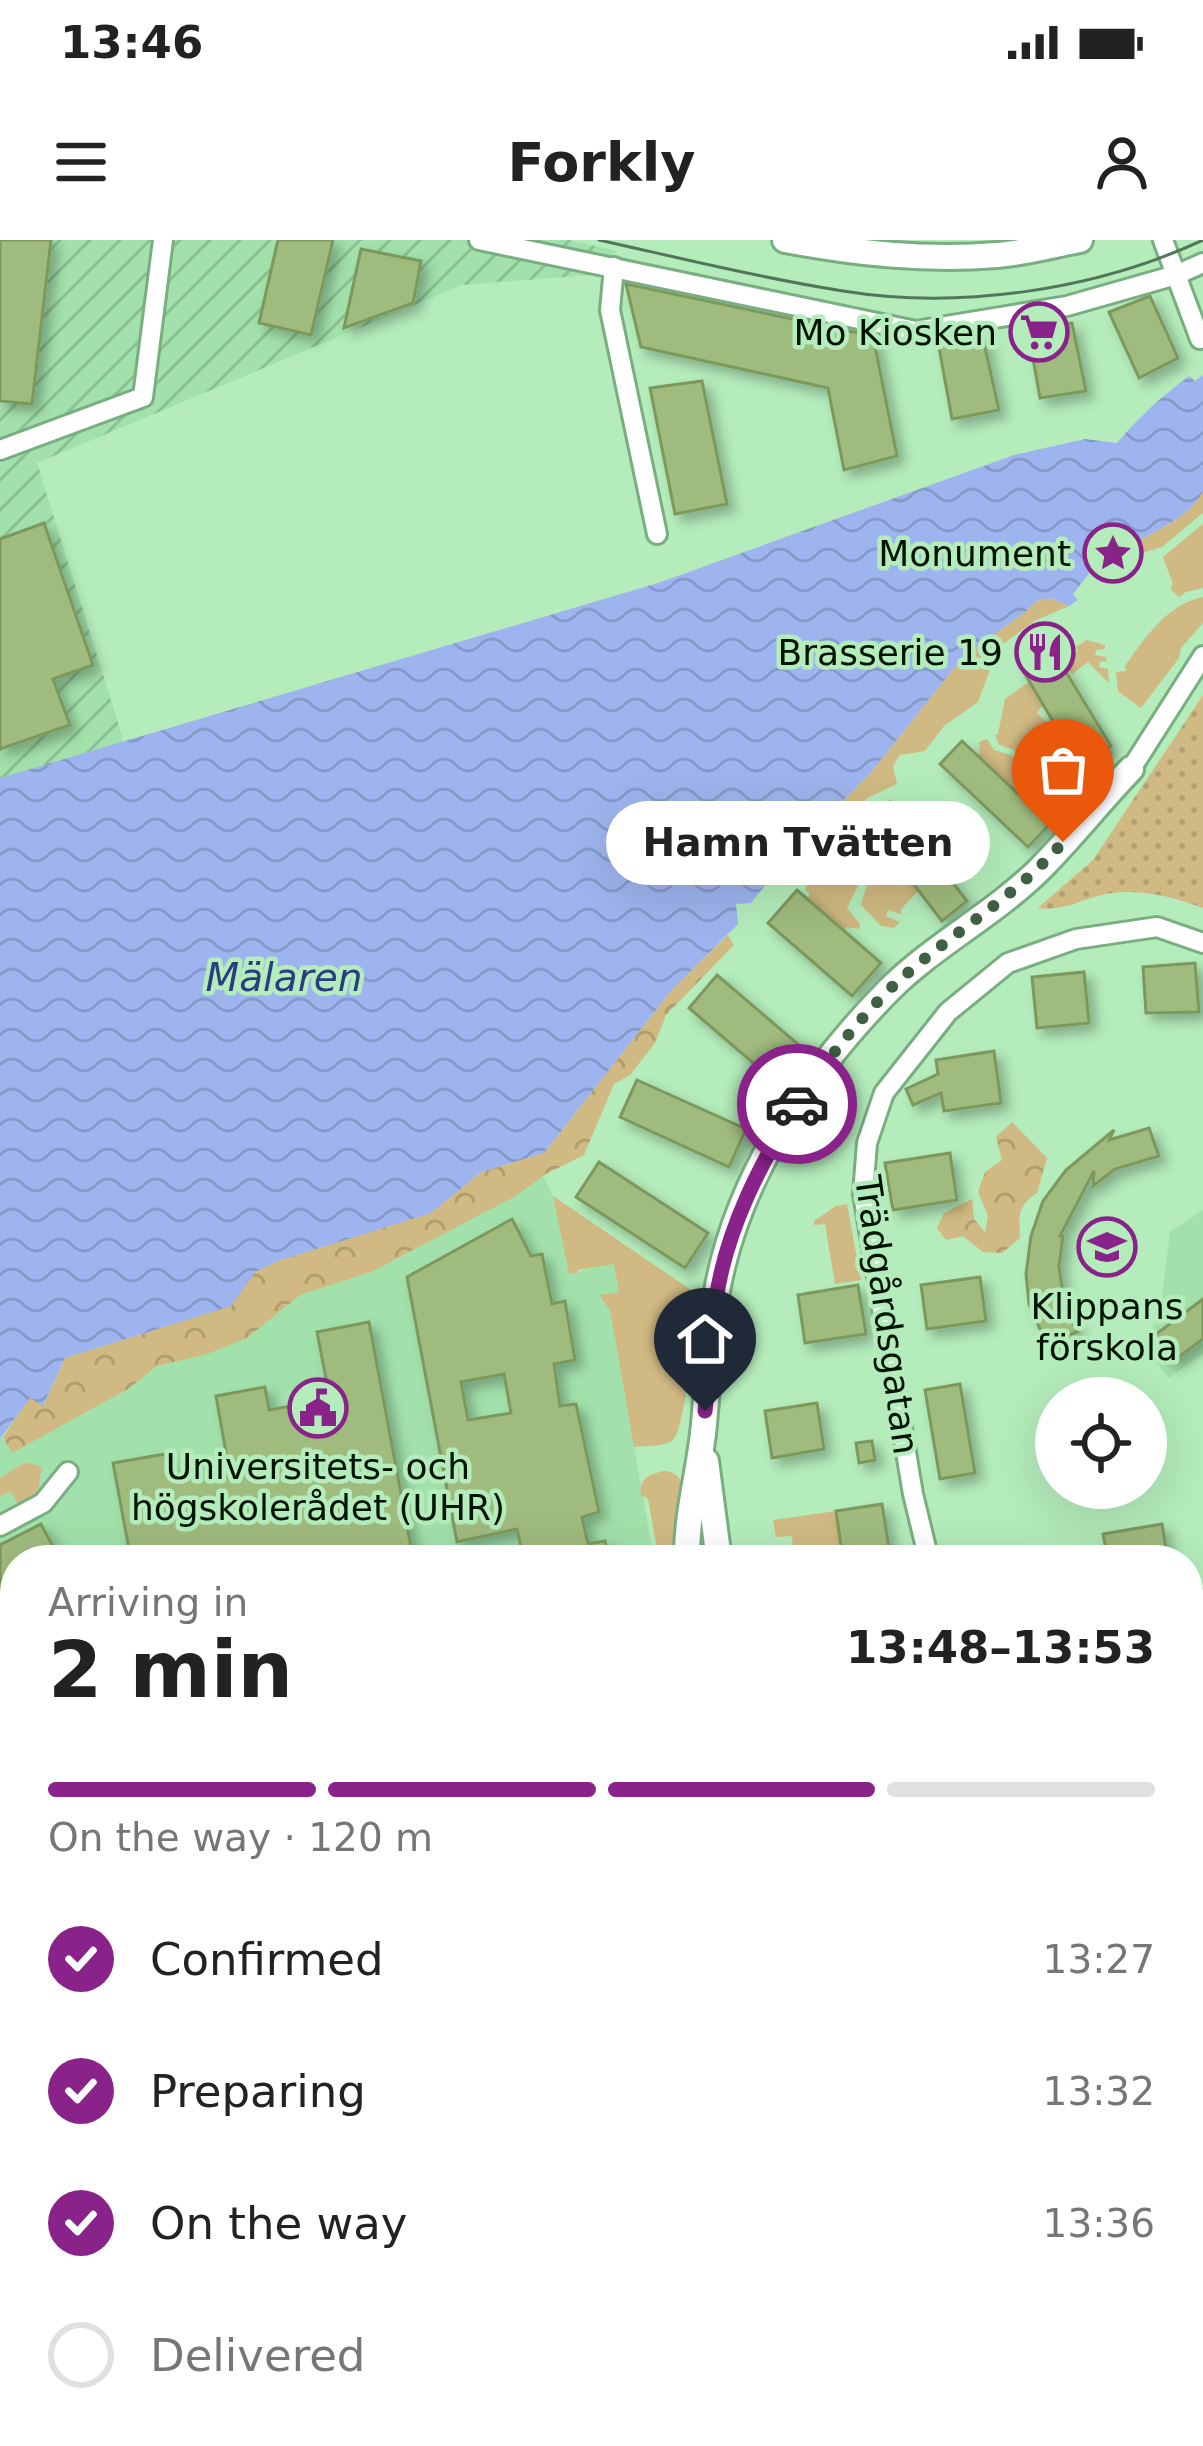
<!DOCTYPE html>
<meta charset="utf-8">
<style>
:root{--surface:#fff;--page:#f2f2f2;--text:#222;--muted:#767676;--line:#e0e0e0;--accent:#8a2389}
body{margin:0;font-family:"DejaVu Sans",sans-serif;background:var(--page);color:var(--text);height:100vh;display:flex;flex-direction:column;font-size:45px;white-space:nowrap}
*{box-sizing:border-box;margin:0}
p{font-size:39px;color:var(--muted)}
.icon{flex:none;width:66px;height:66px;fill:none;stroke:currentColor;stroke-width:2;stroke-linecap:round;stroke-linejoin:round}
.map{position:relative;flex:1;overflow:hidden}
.panel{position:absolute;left:0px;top:1305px;width:1203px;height:903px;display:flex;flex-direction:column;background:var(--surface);border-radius:48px 48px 0 0;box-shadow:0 12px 48px #0002}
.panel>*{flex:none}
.tools{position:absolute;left:1035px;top:1137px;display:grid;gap:24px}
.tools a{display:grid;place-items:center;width:132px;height:132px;border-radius:50%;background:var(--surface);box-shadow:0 12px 48px #0002;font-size:60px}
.pin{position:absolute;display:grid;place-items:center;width:102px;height:102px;color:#fff;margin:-123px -51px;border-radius:50% 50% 50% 0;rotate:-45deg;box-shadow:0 0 12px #0007}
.pin .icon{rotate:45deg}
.courier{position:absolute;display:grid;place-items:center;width:120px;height:120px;margin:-60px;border:9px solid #8a2389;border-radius:50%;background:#fff;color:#222;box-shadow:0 3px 15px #0007}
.bubble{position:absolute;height:84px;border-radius:42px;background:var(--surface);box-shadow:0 12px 48px #0002;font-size:39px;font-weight:700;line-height:84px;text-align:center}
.summary em{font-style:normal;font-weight:700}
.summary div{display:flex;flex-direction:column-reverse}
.summary{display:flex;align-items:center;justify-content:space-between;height:204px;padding:0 48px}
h1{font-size:78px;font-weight:700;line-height:90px}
.bar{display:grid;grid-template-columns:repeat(4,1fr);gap:18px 12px;align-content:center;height:144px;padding:0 48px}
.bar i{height:15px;border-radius:9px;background:var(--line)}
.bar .active{background:var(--accent)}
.bar p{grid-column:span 4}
ol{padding:0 48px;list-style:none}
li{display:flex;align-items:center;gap:36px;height:132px}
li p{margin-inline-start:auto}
li .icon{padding:12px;border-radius:50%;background:var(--accent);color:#fff;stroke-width:4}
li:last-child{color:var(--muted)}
li i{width:66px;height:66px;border:6px solid var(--line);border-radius:50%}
.status{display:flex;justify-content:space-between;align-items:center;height:84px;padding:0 60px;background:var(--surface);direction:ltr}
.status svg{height:33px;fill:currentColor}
header{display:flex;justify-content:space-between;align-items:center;height:156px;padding:0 48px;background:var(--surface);font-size:54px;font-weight:700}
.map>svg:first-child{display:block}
.built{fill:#a2e1ab}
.industrial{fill:url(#industrial-furrows)}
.green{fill:#d0b982}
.forest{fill:url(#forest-crowns)}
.park{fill:url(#park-dots)}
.water{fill:url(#water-waves)}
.building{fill:#9fbb7e;stroke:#7d985d;stroke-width:3;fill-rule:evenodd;filter:url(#shadow)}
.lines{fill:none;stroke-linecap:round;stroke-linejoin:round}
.minor-casing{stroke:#78ae80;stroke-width:24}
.tertiary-casing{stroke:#78ae80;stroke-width:30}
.minor{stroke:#fff;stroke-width:18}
.tertiary{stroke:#fff;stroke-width:24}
.tram{stroke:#527657;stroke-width:3}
.done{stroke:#406044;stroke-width:12;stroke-dasharray:0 21.6}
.route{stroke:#8a2389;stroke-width:15}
.labels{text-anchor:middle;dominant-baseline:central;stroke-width:9;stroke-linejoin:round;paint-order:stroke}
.poi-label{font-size:36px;fill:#011404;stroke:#b4ecbb;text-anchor:end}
.street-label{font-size:36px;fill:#011404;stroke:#b4ecbb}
.water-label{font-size:39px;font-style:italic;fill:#293d81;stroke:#b4ecbb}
</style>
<div class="status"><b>13:46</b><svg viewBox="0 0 49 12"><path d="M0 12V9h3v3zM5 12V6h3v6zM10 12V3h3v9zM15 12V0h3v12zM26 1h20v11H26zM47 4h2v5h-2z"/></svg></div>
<header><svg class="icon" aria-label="menu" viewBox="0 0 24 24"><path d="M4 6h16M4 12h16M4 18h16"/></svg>Forkly<svg class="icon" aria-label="person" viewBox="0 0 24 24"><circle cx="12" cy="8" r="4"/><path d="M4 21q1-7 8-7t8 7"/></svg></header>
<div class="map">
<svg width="1203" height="2206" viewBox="0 0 1203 2206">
<defs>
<pattern id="industrial-furrows" width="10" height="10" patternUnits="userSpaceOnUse" patternTransform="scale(3)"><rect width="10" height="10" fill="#a2e1ab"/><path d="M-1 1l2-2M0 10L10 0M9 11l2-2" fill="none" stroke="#8ac092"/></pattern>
<pattern id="forest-crowns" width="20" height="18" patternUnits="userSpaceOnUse" patternTransform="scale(3)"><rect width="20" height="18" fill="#d0b982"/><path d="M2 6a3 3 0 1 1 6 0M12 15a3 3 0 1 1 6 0" fill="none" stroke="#b19e6f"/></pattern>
<pattern id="park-dots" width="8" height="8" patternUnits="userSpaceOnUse" patternTransform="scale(3)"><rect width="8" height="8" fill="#d0b982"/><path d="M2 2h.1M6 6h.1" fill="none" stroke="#b19e6f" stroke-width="1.8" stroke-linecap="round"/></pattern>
<pattern id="water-waves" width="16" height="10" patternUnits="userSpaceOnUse" patternTransform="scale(3)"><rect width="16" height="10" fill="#9eb4ee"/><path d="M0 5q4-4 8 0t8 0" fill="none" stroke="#869aca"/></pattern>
<filter id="shadow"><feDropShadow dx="7" dy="7" stdDeviation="6" flood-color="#0004"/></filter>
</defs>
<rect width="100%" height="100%" fill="#b4ecbb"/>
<g class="built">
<polygon points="533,917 553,956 569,1034 614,1023 619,1053 600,1056 610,1070 654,1320 15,1320 15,1669 0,1677 0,1199 255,1032"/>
<polygon points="1203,970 1203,1114 1169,1138 1145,1108 1161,1066 1170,992"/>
<polygon points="15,1708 15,1798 0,1782 0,1717"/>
<polygon points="0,1908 15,1917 15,2156 0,2148"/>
<polygon points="0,2177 15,2185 15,2193 31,2193 56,2206 0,2206"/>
<polygon points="86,2193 397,2193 390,2206 112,2206"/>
<polygon points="436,2193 487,2193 519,2206 429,2206"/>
</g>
<g class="industrial">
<polygon points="0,0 569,0 617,11 589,35 462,45 37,223 124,502 0,538"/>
<polygon points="1203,2046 1203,2206 918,2206 931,2193 1188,2193 1188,2050"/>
</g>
<g class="green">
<path d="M1203,251V273L1162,307L1128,317L1123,312C1148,291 1189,281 1203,251Z"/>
<polygon points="1203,284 1203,348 1186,352 1179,357 1170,349 1173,344 1163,317"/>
<path d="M1203,357V383L1181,408L1179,418L1141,468L1118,451L1116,432L1126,431L1125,426C1146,397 1166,365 1203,357Z"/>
<polygon points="1051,358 1069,366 1034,381 998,408 978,462 944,486 925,511 900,515 893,526 897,544 867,558 827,619 797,631 787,618 873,530 962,418 1025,372 1036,361"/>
<polygon points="1087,400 1105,405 1105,409 1096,410 1095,415 1106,417 1107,421 1100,422 1099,427 1108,429 1109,443 1088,422 1072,434 1065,422 1078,411 1076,407"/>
<path d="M1030,441L1046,469L1041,467L1037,473C1057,491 1063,504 1055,531L1030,533L1015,510L999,505L995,495L998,494L1005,459Z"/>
<polygon points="987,499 994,510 1011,515 1039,555 1021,557 977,516 980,512 979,502"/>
<polygon points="862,594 877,605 881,602 919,650 901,669 901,674 888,670 886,676 900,682 894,688 881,686 861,665 868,641 869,614 863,614 844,625 836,622 852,598"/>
<path d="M862,624L860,642L847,668L860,684L859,689L847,687L844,690L807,658L810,654L805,649C819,625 826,636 845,632C851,631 857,626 862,624Z"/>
<path d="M553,956L700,1056C696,1079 685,1190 673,1200C664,1207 644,1206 634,1207L610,1070L599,1055L619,1052L614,1024L578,1030L577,1033L569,1034Z"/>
<polygon points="847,964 861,1040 835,1044 825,984 814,985 814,981 836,966"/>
<path d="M26,1222L42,1227C37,1249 43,1256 20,1268L11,1251L0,1256V1238Z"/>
<path d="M664,1231C674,1231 678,1236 683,1244L679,1320H659L648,1259L641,1255C638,1239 650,1234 664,1231Z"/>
<polygon points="836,1271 841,1309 779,1318 777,1310 793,1308 792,1296 776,1297 773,1280"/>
<polygon points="781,2193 844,2193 820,2206 796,2206"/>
</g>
<g class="forest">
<polygon points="728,695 734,705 666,775 655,803 630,835 614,844 584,915 546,934 514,957 371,1032 300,1055 247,1098 207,1114 157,1126 128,1149 12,1213 3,1197 30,1157 44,1165 65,1118 230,1066 255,1032 278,1021 431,973 481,932 544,913 670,752"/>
<path d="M1012,882L1047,918L1037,953C1017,966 1019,976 1020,998L1002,1013L983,1012L963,996L946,1000L937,988L944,973L972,959L974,979L985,992L988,976L978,952L985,932L1002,920L996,897Z"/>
<path d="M632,1022L643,1024L663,1036L665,1051L657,1062C640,1058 632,1053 626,1036Z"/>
</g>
<path class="park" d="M1203,455V668C1172,656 1138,648 1105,654C1081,659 1063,672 1038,668L1093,620Z"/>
<path class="water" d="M1203,135V251C1189,281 1148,291 1123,312L1112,305L1073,354L1078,360L1069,366L1051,358L1036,361L1025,372L962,418L873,530L787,618L751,663L736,664L738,684L670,752L544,913L481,932L431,973L278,1021L255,1032L231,1066L65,1118L43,1166L30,1158L0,1199V538L658,343L1014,215L1085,199L1117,203C1139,177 1161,157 1189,136L1195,141Z"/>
<g class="building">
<polygon points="0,0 51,0 32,164 0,161"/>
<polygon points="278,0 333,0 311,95 259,83"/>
<polygon points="361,9 421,21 413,63 344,88"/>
<polygon points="626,44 873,96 897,216 844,230 828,148 641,107"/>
<polygon points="1150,56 1178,118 1139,138 1109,72"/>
<polygon points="1072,83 1086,151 1040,158 1028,90"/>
<polygon points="982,94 999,170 952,179 938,102"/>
<polygon points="702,141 727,264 675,274 650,148"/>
<polygon points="44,283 93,425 53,439 70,485 0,509 0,299"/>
<polygon points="1049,404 1111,506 1079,525 1019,424"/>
<polygon points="962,501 1050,584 1028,607 940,524"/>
<polygon points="890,562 967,661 942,681 865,581"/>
<polygon points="797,650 881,723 852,756 768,683"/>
<polygon points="1195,723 1199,772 1146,773 1143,727"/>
<polygon points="1084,732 1089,783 1037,788 1032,737"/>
<polygon points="717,735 807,812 779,845 689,768"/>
<polygon points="994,811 1001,863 944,871 941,853 913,865 906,849 938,834 936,820"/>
<polygon points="637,840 746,889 729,927 620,877"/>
<polygon points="1149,888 1159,916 1115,929 1093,946 1094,931 1060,996 1063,996 1059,1026 1064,1063 1077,1092 1047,1105 1029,1064 1026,1034 1031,996 1043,961 1066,930 1114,890 1109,900"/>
<polygon points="950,913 957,960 893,970 885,923"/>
<polygon points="599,922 708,993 685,1028 576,957"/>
<path d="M512,979L531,1016L542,1014L552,1064L565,1061L575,1120L554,1124L560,1166L576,1164L599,1272L582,1277L588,1304L605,1301L609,1320H524L517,1289L457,1302L407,1037ZM504,1134L511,1173L468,1180L461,1142Z"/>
<polygon points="980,1037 986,1081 927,1089 921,1045"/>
<polygon points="858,1045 866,1094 805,1103 798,1055"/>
<polygon points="1203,1059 1203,1099 1172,1122 1151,1098"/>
<polygon points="369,1082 413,1318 131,1320 113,1223 165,1214 169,1235 228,1224 216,1156 265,1147 269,1170 330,1159 317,1092"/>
<polygon points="960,1144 975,1233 940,1239 925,1150"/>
<polygon points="817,1163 824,1209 772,1218 765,1171"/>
<polygon points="872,1201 875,1220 859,1223 856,1203"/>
<polygon points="882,1264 890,1314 869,1317 869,1320 843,1320 836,1271"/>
<polygon points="41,1284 60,1320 15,1320 15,1550 0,1557 0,1305"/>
<polygon points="1162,1284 1168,1320 1108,1320 1103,1294"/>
<polygon points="1200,1733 1203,1750 1203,1811 1188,1814 1188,1736"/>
<polygon points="0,1935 15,1943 15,2006 0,1998"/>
<polygon points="0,2057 15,2065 15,2131 0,2124"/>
<polygon points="1188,2067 1203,2078 1203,2137 1188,2126"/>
<polygon points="1203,2177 1203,2206 1183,2206"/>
</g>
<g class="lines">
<g class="minor-casing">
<g id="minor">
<polyline points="479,0 916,91 1067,66 1176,35 1203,23"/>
<polyline points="1163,0 1200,99"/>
<polyline points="614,27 610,70 657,294"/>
<polyline points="0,210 143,157 163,0"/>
<polyline points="1131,529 1203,416"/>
<polyline points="0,1286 43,1263 68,1232"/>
<polyline points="929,1320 913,1254 863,954 867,903 884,853 948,772 1008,723 1076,699 1157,687 1203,703"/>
<polyline points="1188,1361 1203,1359"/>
<polyline points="0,1691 15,1683"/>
<polyline points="0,1819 15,1833"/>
<polyline points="0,1894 15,1903"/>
<polyline points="0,2167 15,2175"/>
<polyline points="51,2193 76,2206"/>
<polyline points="603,2193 656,2206"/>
<polyline points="961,2193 977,2206"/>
<polyline points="405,2206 412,2193"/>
</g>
</g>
<g class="tertiary-casing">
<g id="tertiary">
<path d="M785,0C856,13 925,21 997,15C1025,13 1053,5 1080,0"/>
<polyline points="706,1221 719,1320"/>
<path d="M687,1320C686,1274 700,1230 704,1184C708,1142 709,1098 716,1057C735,941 807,833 889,750C934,705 993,675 1039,630C1071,598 1100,561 1131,529"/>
<polyline points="1188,2012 1203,2010"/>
<polyline points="729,2206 733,2193"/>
<polyline points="758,2206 762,2193"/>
<polyline points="863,2206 875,2193"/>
</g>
</g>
<use href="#minor" class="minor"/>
<use href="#tertiary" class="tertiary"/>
<path class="tram" d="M599,0C680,18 761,38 843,51C960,70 1096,50 1203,0"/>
</g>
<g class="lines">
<path class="done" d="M797,864C825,823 856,782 892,747C946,696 1014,659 1063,602"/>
<path class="route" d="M705,1171C709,1134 711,1096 716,1060C726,989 761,923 797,864"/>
</g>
<defs>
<g id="supermarket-ring" transform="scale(3)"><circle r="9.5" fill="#b4ecbb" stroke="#8a2389" stroke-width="1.5"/><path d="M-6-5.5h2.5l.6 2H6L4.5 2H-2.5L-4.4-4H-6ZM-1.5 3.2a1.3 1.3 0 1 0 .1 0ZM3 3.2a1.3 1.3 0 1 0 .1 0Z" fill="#8a2389"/></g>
<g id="sight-ring" transform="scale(3)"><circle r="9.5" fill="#b4ecbb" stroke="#8a2389" stroke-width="1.5"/><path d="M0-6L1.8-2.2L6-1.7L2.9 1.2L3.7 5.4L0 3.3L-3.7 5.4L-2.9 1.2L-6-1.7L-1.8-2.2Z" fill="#8a2389"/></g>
<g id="restaurant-ring" transform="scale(3)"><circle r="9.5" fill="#b4ecbb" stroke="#8a2389" stroke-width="1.5"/><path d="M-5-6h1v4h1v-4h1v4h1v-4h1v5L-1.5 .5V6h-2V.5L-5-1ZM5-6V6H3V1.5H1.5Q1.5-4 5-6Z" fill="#8a2389"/></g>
<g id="school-ring" transform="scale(3)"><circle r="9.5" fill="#b4ecbb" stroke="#8a2389" stroke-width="1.5"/><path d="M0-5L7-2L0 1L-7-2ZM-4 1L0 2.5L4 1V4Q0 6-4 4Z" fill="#8a2389"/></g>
<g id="civic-ring" transform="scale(3)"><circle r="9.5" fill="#b4ecbb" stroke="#8a2389" stroke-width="1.5"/><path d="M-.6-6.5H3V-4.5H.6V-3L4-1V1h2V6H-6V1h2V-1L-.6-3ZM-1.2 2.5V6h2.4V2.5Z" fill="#8a2389"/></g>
</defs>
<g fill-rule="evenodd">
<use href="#supermarket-ring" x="1039" y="92"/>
<use href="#sight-ring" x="1113" y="313"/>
<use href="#restaurant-ring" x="1045" y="412"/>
<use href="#school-ring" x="1107" y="1007"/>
<use href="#civic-ring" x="318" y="1168"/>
</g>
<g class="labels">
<g class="poi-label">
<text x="997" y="92">Mo Kiosken</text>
<text x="1071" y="313">Monument</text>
<text x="1003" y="412">Brasserie 19</text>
<text x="1107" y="1066" text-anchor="middle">Klippans<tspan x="1107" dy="41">förskola</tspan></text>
<text x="318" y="1226" text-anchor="middle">Universitets- och<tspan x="318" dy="41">högskolerådet (UHR)</tspan></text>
</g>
<g class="street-label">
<text transform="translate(887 1075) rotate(82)">Trädgårdsgatan</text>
</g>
<g class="water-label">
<text x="284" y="737">Mälaren</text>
</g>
</g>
</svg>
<div class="tools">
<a><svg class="icon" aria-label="locate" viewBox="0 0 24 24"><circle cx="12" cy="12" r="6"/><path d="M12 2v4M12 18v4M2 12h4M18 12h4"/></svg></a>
</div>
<div class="pin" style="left:1063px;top:602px;background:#ea580c"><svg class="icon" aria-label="bag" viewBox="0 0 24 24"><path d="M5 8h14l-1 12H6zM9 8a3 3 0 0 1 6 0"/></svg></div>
<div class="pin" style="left:705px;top:1171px;background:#1f2937"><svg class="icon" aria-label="home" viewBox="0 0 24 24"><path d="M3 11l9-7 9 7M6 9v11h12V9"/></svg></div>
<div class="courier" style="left:797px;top:864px"><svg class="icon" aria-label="car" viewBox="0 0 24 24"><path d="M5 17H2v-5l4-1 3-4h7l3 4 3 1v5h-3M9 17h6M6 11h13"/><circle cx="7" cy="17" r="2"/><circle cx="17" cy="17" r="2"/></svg></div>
<div class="bubble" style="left:606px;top:561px;width:384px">Hamn Tvätten</div>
<section class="panel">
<div class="summary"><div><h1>2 min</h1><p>Arriving in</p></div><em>13:48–13:53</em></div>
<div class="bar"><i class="active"></i><i class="active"></i><i class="active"></i><i></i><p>On the way · 120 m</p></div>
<ol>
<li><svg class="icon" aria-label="check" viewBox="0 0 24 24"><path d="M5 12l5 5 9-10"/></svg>Confirmed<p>13:27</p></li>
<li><svg class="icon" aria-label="check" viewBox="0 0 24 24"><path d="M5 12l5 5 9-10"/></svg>Preparing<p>13:32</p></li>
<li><svg class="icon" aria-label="check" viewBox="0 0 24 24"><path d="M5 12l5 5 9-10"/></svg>On the way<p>13:36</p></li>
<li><i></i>Delivered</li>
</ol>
</section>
</div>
